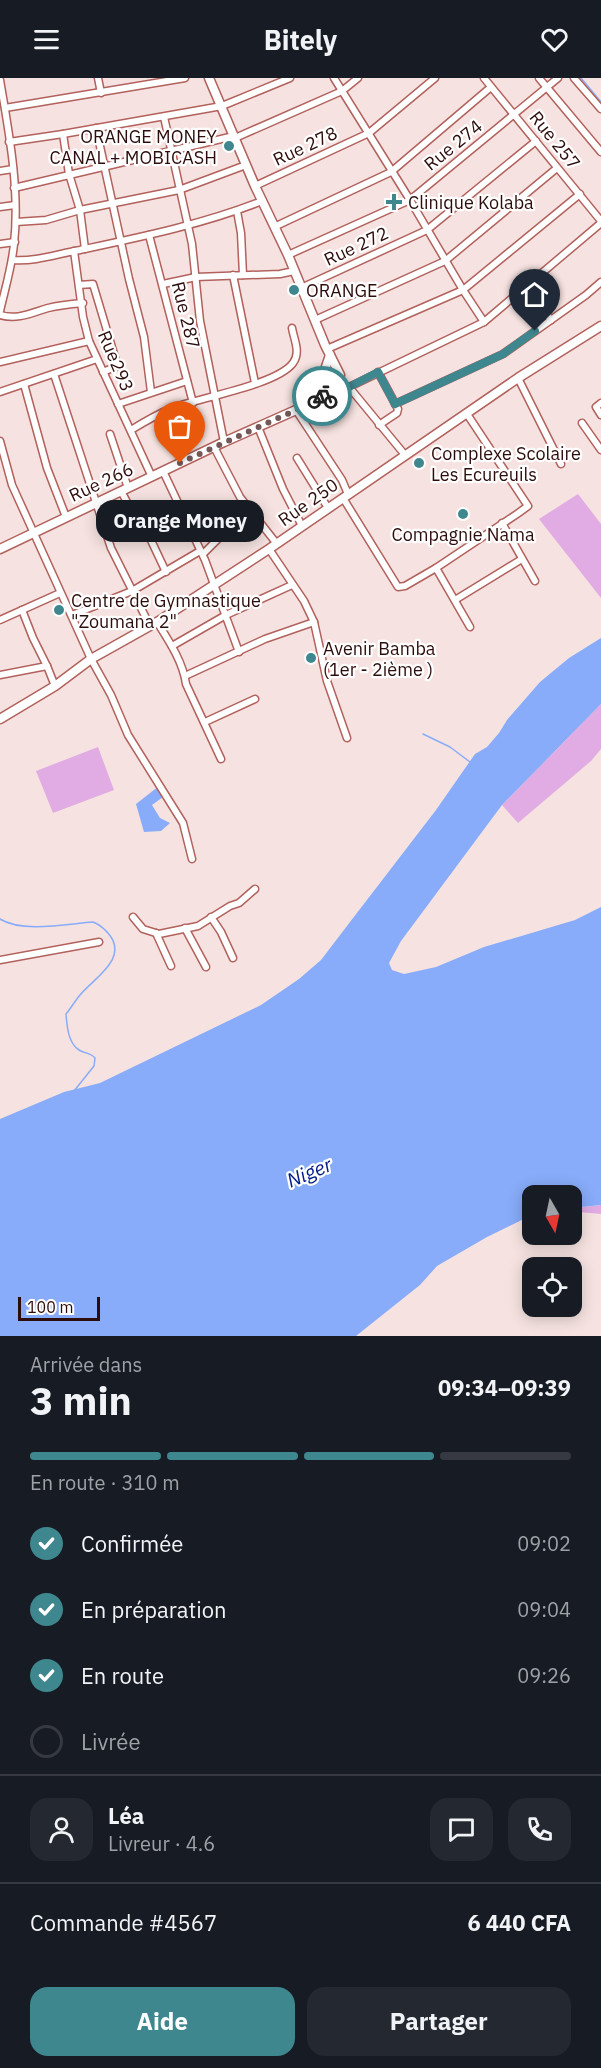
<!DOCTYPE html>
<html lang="fr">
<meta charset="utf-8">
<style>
:root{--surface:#171b24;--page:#242831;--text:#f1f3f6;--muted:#9ea1a6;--line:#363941;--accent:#3f878e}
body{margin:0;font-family:"IBM Plex Sans",sans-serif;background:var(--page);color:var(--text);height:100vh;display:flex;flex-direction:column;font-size:22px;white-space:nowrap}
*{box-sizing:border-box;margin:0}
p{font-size:20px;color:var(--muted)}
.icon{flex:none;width:33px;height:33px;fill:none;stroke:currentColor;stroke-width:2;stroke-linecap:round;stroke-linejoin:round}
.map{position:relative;height:1258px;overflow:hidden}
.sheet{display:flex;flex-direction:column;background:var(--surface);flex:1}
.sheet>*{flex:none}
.needle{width:39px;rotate:171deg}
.controls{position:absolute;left:522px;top:1107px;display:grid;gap:12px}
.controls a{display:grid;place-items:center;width:60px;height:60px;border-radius:12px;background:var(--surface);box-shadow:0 3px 15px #0003;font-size:30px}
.scale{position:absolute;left:18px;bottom:15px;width:82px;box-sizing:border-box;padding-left:6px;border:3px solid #2d0d0c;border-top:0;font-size:16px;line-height:21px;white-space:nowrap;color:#2d0d0c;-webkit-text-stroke:4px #fff;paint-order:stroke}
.pin{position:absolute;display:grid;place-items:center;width:51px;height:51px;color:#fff;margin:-62px -26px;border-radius:50% 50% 50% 0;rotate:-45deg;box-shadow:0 0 6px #0007}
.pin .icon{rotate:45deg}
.courier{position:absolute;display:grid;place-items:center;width:60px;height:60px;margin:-30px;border:4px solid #3f878e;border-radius:50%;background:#fff;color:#222;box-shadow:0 2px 8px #0007}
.bubble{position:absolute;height:42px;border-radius:18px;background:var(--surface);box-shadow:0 3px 15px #0003;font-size:20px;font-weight:700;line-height:42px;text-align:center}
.head em{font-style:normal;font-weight:700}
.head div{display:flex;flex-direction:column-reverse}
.head{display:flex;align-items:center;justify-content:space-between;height:102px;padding:0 30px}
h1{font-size:39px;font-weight:700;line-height:45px}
.bar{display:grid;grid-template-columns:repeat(4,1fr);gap:9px 6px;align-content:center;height:72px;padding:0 30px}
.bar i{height:8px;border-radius:4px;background:var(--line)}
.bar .on{background:var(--accent)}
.bar p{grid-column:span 4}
.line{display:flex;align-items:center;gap:15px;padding:0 30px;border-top:2px solid var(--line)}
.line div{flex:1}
.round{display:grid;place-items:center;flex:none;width:63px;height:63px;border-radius:18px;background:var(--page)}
ol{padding:0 30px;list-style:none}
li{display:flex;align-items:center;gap:18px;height:66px}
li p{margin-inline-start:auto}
li .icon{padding:6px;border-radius:50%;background:var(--accent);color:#fff;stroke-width:4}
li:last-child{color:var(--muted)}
li i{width:33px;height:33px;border:3px solid var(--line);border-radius:50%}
.cta{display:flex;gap:12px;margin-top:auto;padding:12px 30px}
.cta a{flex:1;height:69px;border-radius:18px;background:var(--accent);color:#fff;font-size:24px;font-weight:700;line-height:69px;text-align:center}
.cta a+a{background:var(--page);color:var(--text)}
header{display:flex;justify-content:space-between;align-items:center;height:78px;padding:0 30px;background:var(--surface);font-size:27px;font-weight:700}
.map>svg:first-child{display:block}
.green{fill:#e0ace3}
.water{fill:#88acf9}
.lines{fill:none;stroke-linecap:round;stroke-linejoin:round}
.stream{stroke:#88acf9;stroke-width:1.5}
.street-casing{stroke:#b2615c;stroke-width:9}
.secondary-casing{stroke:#b2615c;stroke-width:11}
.street{stroke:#fff;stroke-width:6}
.secondary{stroke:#fff;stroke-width:8}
.done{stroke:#735857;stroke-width:6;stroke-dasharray:0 10.8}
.route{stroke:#3f878e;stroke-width:8}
.poi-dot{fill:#3f878e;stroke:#fff;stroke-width:2}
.labels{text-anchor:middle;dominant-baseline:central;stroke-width:4.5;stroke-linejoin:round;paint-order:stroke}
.poi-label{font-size:18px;fill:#2d0d0c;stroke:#fff;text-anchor:start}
.street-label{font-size:18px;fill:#2d0d0c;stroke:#fff}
.water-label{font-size:20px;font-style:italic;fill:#031b88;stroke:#fff}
</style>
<header><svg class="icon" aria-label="menu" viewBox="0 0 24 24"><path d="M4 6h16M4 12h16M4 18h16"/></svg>Bitely<svg class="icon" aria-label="heart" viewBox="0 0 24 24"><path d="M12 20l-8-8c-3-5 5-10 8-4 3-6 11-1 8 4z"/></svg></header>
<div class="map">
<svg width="601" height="1258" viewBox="0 0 601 1258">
<rect width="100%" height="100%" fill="#f6e3e1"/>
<g class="green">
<polygon points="578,416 601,446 601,520 539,441"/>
<polygon points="601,626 601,671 591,683 518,745 502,727"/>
<polygon points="98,669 114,712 53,735 36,693"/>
<polygon points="601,1127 601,1136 579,1134 574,1130"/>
</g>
<g class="water">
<polygon points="601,560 601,626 502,727 401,863 389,885 392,892 404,896 436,889 484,869 575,842 601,829 601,1127 572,1130 572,1118 532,1118 532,1137 487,1159 437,1188 420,1207 356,1258 0,1258 0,1041 64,1014 100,1005 261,927 299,901 321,882 350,844 436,732 475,676 487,669 499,655 507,642 540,604 569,580"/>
<polygon points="159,708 163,719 152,727 160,740 170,745 161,753 144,754 136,726"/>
</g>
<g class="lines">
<g class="stream">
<polyline points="581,0 601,24"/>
<polyline points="423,656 450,669 470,684"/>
<path d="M0,841C22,855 67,846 93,844C101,847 103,850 108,855C130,880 94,900 80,917C75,923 71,930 66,936C67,948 68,965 79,972C85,976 90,974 95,980L94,988L74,1013"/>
</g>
<g class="street-casing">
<g id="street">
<polyline points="98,0 101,15"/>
<polyline points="334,0 410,122 463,212 484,244"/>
<polyline points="484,0 601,143"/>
<polyline points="539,0 601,74"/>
<polyline points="574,0 601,31"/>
<path d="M0,2C9,55 20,112 14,166C12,188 5,211 0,233"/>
<polyline points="5,30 185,0"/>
<polyline points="164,39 192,166 200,243 224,364"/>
<polyline points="96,50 129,201 144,259 151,314"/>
<polyline points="63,56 69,96 80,132 85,171"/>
<polyline points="235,60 342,13 358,0"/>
<polyline points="9,64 63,56 222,28 290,0"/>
<polyline points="0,93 13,91"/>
<polyline points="255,108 369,55 435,0"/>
<polyline points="14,110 234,58"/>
<polyline points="0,129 15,127"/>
<polyline points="237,133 241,155 243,197"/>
<polyline points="16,144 46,142 80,132 179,112 246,87"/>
<polyline points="274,149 391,94 491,9"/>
<polyline points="149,157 193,325"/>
<polyline points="0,166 15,164"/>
<polyline points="74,173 83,239 89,263 152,399"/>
<polyline points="288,177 410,122 558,0"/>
<path d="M12,182C35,184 57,176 80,172C141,159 204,146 262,123"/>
<polyline points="233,197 255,305"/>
<polyline points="163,206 196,199 280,196 294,193"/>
<polyline points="79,207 93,206 117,286 117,288 103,294"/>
<polyline points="527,209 551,242"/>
<polyline points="301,210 427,152 536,63"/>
<path d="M0,237C18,242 31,235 48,230C60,227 71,226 83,225"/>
<polyline points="315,242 445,183 557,90"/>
<polyline points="327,271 463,212 580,116"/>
<polyline points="0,284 89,263"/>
<polyline points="378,294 398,331 397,335 379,347"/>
<polyline points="54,296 111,470 150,548"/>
<polyline points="518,300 561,386"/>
<polyline points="338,304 349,309 405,377"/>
<polyline points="24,306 47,390 66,439"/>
<polyline points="349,309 484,244 601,145"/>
<polyline points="0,314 97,281"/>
<polyline points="601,325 596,329 601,337"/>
<polyline points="118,326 187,303"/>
<polyline points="395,326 503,276 586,217 601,204"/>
<polyline points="296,332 342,402 348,416"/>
<polyline points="582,345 601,372"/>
<polyline points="258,349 283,411 302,448"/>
<path d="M131,352C144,344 158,336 172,330C198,320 277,307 293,285C301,274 294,262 292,250"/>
<polyline points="110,356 128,410"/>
<polyline points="0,363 12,407 91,581 111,617 128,657 183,745 192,781"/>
<polyline points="214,369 240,419 277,466"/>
<polyline points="297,380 328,430"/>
<polyline points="163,393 205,482 239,574"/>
<polyline points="121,413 141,450 149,458 166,494"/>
<polyline points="343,420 398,509 405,508 436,490 517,436 528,428 467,336"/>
<polyline points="502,445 535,503"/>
<polyline points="269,471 304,523 314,544 327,603 347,660"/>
<polyline points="203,476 218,461 220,450 249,430"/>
<polyline points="436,490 470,549"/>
<polyline points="455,522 522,481"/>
<polyline points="72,537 132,513 200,473"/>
<polyline points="0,542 60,515"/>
<path d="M157,544C169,563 183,584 186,606L221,681"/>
<polyline points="172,568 226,537 292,507"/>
<polyline points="47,588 55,608"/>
<polyline points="0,597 47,588 33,560 22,532"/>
<polyline points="185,598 265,561 314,544"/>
<polyline points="205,644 255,621"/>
<polyline points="133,839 143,851 159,856 198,848 230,828 239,825 255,811"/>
<polyline points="211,839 221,854 233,880"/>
<polyline points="185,850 206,889"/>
<polyline points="156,855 171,888"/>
<polyline points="0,882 99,864"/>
</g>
</g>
<g class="secondary-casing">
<g id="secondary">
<polyline points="315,321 330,277"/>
<polyline points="0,471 224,364 296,332 323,317 338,304 340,297 325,267 288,177 255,108 209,0"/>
<polyline points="0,641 55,608 91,581 157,544 269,471 518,300 601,248"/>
</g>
</g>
<use href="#street" class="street"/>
<use href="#secondary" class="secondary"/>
</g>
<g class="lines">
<polyline class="done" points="180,385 296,332 322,318"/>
<polyline class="route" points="322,318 338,304 349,309 378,294 395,326 503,276 535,253"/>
</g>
<g class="poi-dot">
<circle cx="229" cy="68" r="6"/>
<path d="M391 115h6v6h6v6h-6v6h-6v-6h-6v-6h6z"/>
<circle cx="294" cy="212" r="6"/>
<circle cx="419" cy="385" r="6"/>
<circle cx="463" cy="436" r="6"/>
<circle cx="59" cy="532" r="6"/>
<circle cx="311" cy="580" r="6"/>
</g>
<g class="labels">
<g class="poi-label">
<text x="217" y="58" text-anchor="end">ORANGE MONEY<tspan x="217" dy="21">CANAL + MOBICASH</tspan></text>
<text x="408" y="124">Clinique Kolaba</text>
<text x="306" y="212">ORANGE</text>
<text x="431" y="375">Complexe Scolaire<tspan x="431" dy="21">Les Ecureuils</tspan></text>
<text x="463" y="456" text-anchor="middle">Compagnie Nama</text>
<text x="71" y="522">Centre de Gymnastique<tspan x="71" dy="21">"Zoumana 2"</tspan></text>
<text x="323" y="570">Avenir Bamba<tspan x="323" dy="21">(1er - 2ième )</tspan></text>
</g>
<g class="street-label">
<text transform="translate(555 62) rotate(51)">Rue 257</text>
<text transform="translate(453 67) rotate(-39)">Rue 274</text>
<text transform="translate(305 68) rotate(-25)">Rue 278</text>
<text transform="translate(356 168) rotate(-25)">Rue 272</text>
<text transform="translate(186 237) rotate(76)">Rue 287</text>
<text transform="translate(116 283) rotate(67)">Rue293</text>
<text transform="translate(101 404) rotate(-25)">Rue 266</text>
<text transform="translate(308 424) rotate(-35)">Rue 250</text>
</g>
<g class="water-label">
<text transform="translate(309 1094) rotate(-23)">Niger</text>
</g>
</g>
</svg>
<div class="controls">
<a><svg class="needle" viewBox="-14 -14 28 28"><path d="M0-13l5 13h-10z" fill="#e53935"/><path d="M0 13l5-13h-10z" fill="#9ea1a6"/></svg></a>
<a><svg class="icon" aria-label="locate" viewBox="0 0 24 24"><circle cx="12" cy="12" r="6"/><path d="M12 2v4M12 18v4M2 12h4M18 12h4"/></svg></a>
</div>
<div class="scale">100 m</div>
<div class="pin" style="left:180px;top:385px;background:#ea580c"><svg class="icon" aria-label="bag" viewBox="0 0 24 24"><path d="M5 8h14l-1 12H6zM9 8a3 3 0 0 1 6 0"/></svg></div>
<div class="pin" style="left:535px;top:253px;background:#1f2937"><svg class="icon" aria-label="home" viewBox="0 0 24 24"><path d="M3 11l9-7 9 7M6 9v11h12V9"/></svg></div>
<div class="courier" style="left:322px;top:318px"><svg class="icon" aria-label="bike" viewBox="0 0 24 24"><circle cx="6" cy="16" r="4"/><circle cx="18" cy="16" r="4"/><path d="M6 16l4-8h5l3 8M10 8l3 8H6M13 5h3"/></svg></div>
<div class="bubble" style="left:96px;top:422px;width:168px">Orange Money</div>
</div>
<section class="sheet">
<div class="head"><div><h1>3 min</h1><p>Arrivée dans</p></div><em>09:34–09:39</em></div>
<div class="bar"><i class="on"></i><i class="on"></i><i class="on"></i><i></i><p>En route · 310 m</p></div>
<ol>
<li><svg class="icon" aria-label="check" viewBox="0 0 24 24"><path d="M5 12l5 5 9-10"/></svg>Confirmée<p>09:02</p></li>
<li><svg class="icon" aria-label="check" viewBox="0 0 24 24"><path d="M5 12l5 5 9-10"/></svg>En préparation<p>09:04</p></li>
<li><svg class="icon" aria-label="check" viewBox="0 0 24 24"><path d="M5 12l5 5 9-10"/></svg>En route<p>09:26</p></li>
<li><i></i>Livrée</li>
</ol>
<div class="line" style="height:108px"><a class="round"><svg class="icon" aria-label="person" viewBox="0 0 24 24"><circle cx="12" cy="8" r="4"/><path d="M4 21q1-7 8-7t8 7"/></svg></a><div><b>Léa</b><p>Livreur · 4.6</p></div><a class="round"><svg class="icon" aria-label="chat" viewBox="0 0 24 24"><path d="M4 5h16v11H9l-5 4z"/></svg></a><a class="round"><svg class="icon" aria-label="phone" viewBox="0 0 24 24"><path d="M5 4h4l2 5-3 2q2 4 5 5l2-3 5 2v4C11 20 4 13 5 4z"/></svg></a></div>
<div class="line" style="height:78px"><div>Commande #4567</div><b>6 440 CFA</b></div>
<div class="cta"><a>Aide</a><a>Partager</a></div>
</section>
